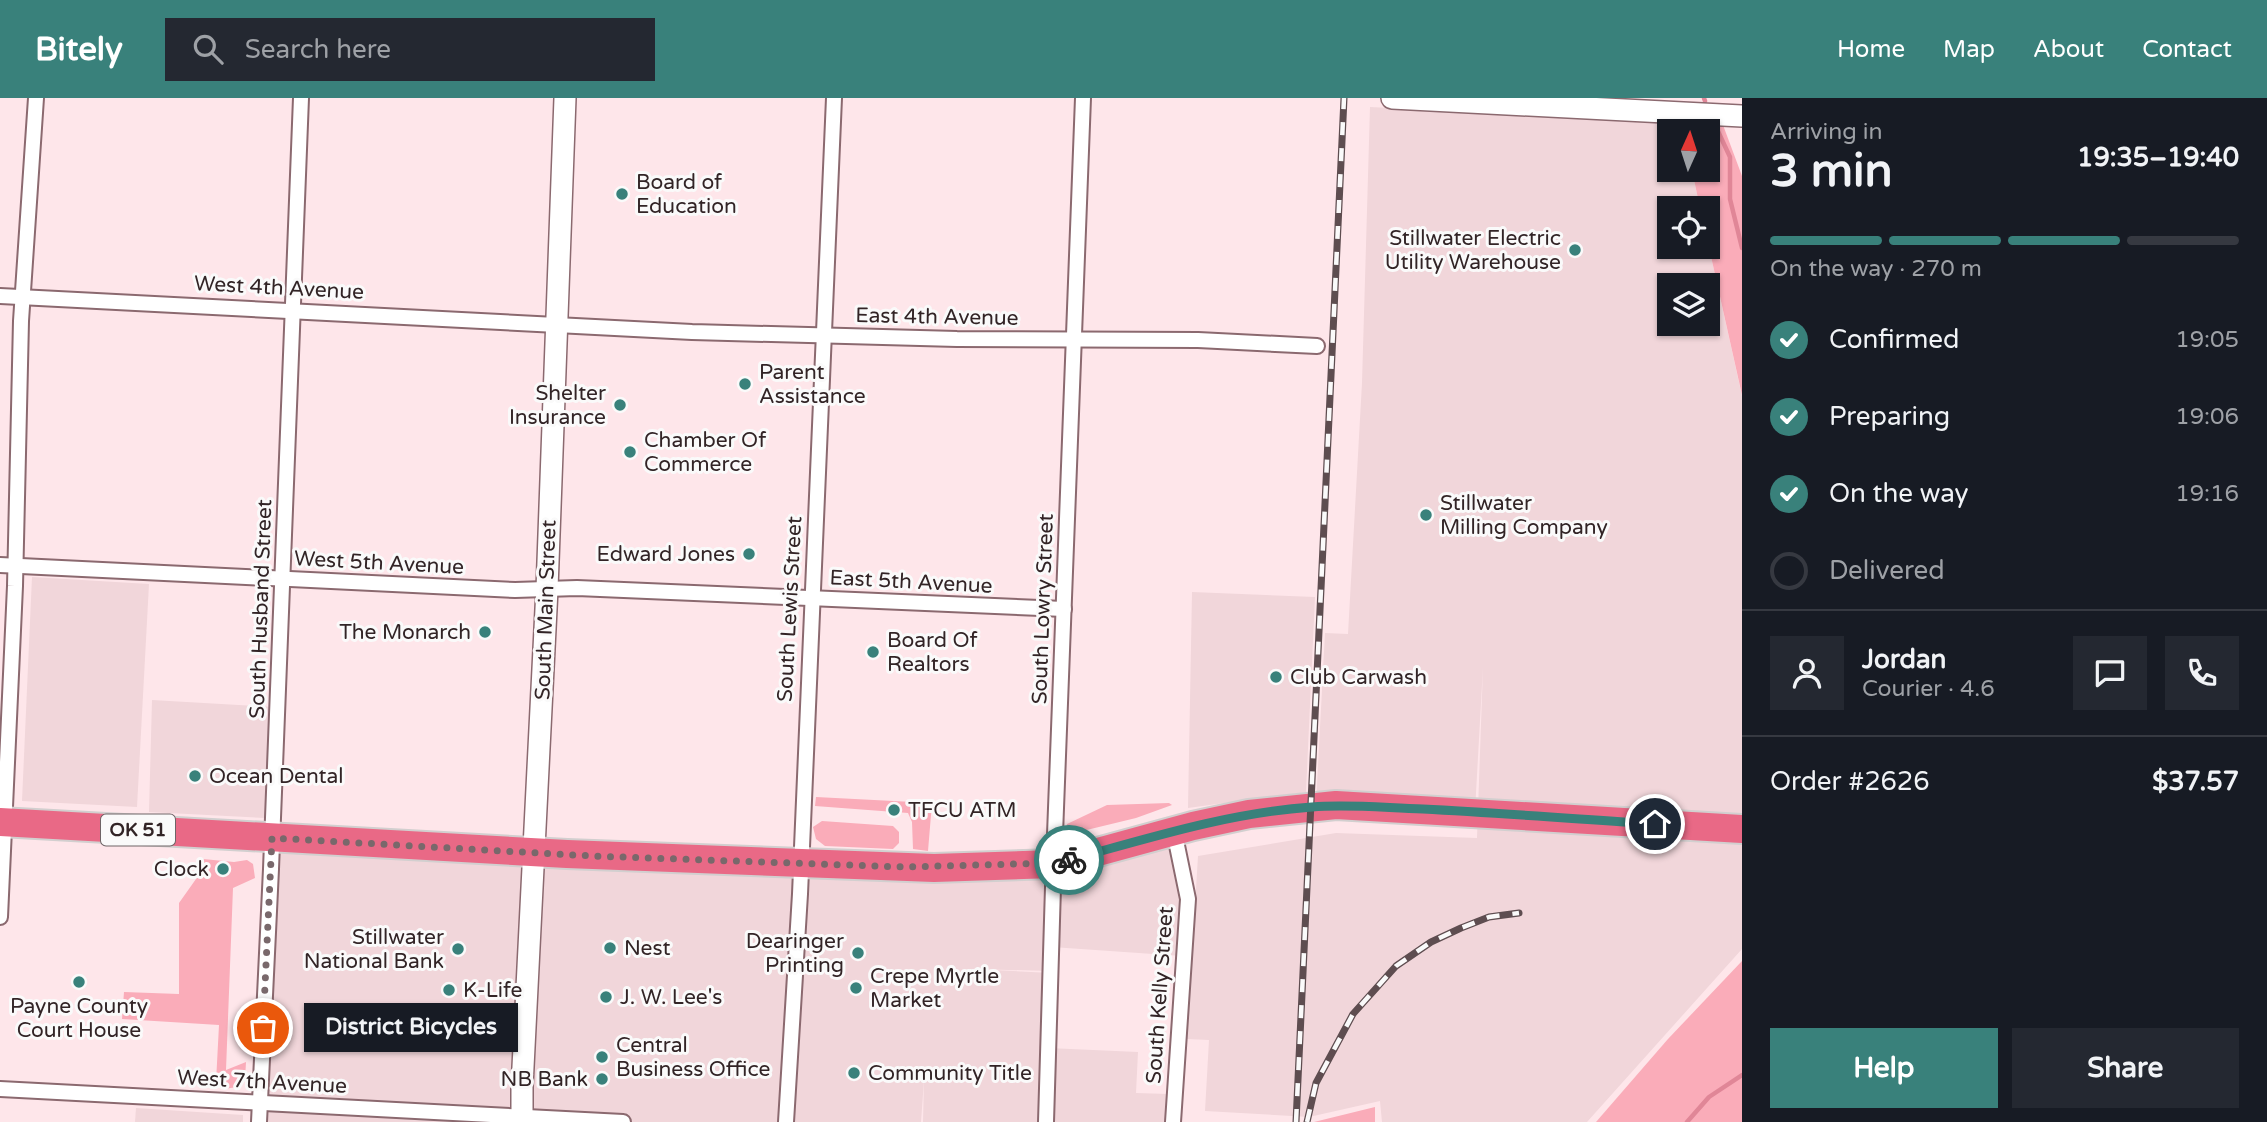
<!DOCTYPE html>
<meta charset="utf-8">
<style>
:root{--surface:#171b24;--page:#242831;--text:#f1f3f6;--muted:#9ea1a6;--line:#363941;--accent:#39817b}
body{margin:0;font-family:"Varela Round",sans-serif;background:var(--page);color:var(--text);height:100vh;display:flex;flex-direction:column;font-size:26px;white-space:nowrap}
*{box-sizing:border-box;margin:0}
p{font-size:23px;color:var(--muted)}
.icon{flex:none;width:38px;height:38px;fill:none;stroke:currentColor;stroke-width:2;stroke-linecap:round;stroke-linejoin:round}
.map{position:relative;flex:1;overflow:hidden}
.side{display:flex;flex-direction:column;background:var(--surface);width:525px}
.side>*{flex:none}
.needle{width:46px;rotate:3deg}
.buttons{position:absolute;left:1657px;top:21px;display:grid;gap:14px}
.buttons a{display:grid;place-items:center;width:63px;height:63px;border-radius:0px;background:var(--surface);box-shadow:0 2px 5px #0004;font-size:35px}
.pin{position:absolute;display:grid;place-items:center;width:60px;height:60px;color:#fff;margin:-30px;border:4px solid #fff;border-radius:50%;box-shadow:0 2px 7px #0007}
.courier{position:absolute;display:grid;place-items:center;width:70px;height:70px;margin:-35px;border:5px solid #39817b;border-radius:50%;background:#fff;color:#222;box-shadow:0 2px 9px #0007}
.bubble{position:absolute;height:49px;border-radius:0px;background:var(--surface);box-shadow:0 2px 5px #0004;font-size:23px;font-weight:800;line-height:49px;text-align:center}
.summary em{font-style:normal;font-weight:800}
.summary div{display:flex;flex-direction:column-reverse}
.summary{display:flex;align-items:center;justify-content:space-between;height:119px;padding:0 28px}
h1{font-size:46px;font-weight:800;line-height:52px}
.bar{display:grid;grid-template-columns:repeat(4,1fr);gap:10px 7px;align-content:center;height:84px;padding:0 28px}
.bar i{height:9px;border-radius:5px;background:var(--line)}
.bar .selected{background:var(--accent)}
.bar p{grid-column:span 4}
.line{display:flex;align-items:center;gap:18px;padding:0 28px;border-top:2px solid var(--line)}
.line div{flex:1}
.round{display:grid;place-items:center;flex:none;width:74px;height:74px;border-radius:0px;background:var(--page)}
ol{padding:0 28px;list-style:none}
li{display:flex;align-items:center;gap:21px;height:77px}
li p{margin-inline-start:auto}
li .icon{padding:7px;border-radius:50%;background:var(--accent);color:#fff;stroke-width:4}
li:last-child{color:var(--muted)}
li i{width:38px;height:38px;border:4px solid var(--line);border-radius:50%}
.primary-button{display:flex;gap:14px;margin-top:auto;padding:14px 28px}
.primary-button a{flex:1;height:80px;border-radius:0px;background:var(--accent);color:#fff;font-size:28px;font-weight:800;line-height:80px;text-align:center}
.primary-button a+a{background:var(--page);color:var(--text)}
header{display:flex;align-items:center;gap:42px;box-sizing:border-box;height:98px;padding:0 35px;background:var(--accent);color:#fff}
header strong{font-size:33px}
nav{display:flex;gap:38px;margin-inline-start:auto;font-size:24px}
.search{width:490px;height:63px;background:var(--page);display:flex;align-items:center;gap:18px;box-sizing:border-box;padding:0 24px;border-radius:0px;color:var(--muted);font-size:26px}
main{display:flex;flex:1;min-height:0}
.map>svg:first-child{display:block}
.built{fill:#f1d6da;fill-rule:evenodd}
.green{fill:#faacb9}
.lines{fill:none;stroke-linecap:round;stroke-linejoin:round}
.stream{stroke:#e08697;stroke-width:4.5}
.street-casing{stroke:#8b696f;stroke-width:18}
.secondary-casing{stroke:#8b696f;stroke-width:24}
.highway-casing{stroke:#d2cfcf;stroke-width:32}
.street{stroke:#fff;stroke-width:14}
.secondary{stroke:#fff;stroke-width:21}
.highway{stroke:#e96986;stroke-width:28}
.rail-casing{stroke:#5e4d50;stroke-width:7}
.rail{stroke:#fafafa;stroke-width:4.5;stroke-dasharray:13;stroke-linecap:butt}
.done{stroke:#79686b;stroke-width:7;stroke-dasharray:0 12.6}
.route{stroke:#39817b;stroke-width:9}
.poi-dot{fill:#39817b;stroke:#fafafa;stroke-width:2.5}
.labels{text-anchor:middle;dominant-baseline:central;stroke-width:6;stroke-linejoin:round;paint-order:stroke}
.shield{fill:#fafafa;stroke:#6e6466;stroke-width:2}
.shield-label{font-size:19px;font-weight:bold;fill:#322426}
.poi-label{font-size:21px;fill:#322426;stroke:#fafafa;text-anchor:start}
.street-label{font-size:21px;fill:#322426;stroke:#fafafa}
</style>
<header>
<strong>Bitely</strong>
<div class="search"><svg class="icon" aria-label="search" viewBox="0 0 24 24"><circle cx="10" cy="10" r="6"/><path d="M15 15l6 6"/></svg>Search here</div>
<nav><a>Home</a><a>Map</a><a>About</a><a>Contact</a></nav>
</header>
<main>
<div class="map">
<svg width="1742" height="1024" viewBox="0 0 1742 1024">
<rect width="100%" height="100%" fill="#fee6ea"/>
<g class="built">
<path d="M1370,9L1681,24L1683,33H1670V72H1692L1700,110H1670V149H1708V145L1742,298V851L1587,1024H1382L1380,1003L1309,1019L1205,1013L1209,942L1187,941L1198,758L1336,735L1477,740L1483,569L1475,713L1316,705L1325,535L1348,536L1362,285ZM1670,187H1708V226H1670Z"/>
<polygon points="32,479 149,486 137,709 22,703"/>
<polygon points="1192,494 1315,499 1306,694 1188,710"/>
<polygon points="152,602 274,609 265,720 149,714"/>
<polygon points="1173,734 1186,801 1182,858 1052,849 1050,873 973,871 1051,875 1048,950 1138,954 1136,995 1169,996 1168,1024 923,1024 924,982 921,1024 256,1024 269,740 935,771"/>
<polygon points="136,1010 243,1017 243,1024 135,1024"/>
</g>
<g class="green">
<polygon points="1681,24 1723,27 1742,78 1742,297 1708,145 1708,110 1700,110 1692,72 1708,72 1708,33 1683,33"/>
<polygon points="816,699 932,705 928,753 913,751 912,724 908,715 815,708"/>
<polygon points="1169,705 1172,707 1136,720 1070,736 1066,732 1067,726 1107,707"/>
<polygon points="822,723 893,728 899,734 899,745 893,751 825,748 816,741 813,729"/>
<polygon points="203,761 234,764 247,762 253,766 255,780 233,790 226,972 246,964 245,982 237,989 224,991 216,984 219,927 122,921 124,894 179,896 179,805 196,781"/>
<polygon points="1742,863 1742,1024 1596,1024 1668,941"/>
<polygon points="1375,1009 1375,1024 1314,1024"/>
</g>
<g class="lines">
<g class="stream">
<polyline points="1704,0 1705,3"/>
<polyline points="1716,29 1730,59 1730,101 1742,150"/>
<polyline points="1687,1024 1709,999 1742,977"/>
</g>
<g class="street-casing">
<g id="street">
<polyline points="0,198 692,234 957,241 1198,242 1317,248"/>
<polyline points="0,467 515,492 577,490 1064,511"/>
<polyline points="0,819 15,488 21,223 36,0"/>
<polyline points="0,991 623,1024"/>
<polyline points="259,1024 271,771 301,0"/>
<polyline points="786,1024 800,796 834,0"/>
<polyline points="1046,1024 1053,789 1083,0"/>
<polyline points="1173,1024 1188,801 1174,733"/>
</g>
</g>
<g class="secondary-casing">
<g id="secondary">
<polyline points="1392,0 1742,18"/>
<polyline points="522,1024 522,989 547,491 565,0"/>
</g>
</g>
<g class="highway-casing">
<polyline id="highway" points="0,724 567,756 934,770 1054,766 1193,728 1249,716 1336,707 1742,731"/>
</g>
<use href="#street" class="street"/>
<use href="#secondary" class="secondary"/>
<use href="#highway" class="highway"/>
<g class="rail-casing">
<g id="rail">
<polyline points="1296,1024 1344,0"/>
<polyline points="1307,1024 1316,985 1353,916 1396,868 1431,844 1461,830 1489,819 1519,815"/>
</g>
</g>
<use href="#rail" class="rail"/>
</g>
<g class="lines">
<polyline class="done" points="263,930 272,740 592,758 904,769 1054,765 1069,762"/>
<path class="route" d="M1069,762C1149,740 1228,715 1312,709C1348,706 1386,710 1423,711C1500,715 1578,721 1655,726"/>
</g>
<g class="poi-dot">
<circle cx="622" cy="96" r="7"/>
<circle cx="1575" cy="152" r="7"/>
<circle cx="745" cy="286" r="7"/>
<circle cx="620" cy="307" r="7"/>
<circle cx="630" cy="354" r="7"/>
<circle cx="1426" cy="417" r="7"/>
<circle cx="749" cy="456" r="7"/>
<circle cx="485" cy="534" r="7"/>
<circle cx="873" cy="554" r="7"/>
<circle cx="1276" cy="579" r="7"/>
<circle cx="195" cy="678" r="7"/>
<circle cx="894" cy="712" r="7"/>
<circle cx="223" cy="771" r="7"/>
<circle cx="610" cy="850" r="7"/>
<circle cx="458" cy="851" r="7"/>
<circle cx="858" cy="855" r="7"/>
<circle cx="79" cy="884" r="7"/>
<circle cx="856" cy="890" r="7"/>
<circle cx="449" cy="892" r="7"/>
<circle cx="606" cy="899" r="7"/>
<circle cx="602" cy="959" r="7"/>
<circle cx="854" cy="975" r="7"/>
<circle cx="602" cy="981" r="7"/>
</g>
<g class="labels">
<rect class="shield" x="101" y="716.5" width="74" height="31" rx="5"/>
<g class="shield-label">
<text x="138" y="732">OK 51</text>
</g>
<g class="poi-label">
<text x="636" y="84">Board of<tspan x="636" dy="24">Education</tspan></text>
<text x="1561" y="140" text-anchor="end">Stillwater Electric<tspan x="1561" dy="24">Utility Warehouse</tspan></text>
<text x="759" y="274">Parent<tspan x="759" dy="24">Assistance</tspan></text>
<text x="606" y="295" text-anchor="end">Shelter<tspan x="606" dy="24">Insurance</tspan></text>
<text x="644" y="342">Chamber Of<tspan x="644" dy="24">Commerce</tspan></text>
<text x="1440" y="405">Stillwater<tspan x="1440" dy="24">Milling Company</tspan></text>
<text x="735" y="456" text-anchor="end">Edward Jones</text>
<text x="471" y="534" text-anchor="end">The Monarch</text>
<text x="887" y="542">Board Of<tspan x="887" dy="24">Realtors</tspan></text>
<text x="1290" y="579">Club Carwash</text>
<text x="209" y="678">Ocean Dental</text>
<text x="908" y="712">TFCU ATM</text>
<text x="209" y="771" text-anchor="end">Clock</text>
<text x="444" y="839" text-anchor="end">Stillwater<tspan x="444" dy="24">National Bank</tspan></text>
<text x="844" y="843" text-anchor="end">Dearinger<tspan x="844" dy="24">Printing</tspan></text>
<text x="624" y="850">Nest</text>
<text x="870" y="878">Crepe Myrtle<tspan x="870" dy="24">Market</tspan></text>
<text x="463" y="892">K-Life</text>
<text x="620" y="899">J. W. Lee's</text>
<text x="79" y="908" text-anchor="middle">Payne County<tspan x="79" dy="24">Court House</tspan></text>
<text x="616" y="947">Central<tspan x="616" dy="24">Business Office</tspan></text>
<text x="868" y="975">Community Title</text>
<text x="588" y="981" text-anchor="end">NB Bank</text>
</g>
<g class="street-label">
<text transform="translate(279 190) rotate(3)">West 4th Avenue</text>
<text transform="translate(937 219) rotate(1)">East 4th Avenue</text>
<text transform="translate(379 465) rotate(3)">West 5th Avenue</text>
<text transform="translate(911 484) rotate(3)">East 5th Avenue</text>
<text transform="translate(261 511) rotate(-88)">South Husband Street</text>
<text transform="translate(790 511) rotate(-87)">South Lewis Street</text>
<text transform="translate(1043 511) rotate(-88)">South Lowry Street</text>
<text transform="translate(546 512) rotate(-88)">South Main Street</text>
<text transform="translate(1160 897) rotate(-86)">South Kelly Street</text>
<text transform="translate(262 984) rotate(3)">West 7th Avenue</text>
</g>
</g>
</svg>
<div class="buttons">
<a><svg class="needle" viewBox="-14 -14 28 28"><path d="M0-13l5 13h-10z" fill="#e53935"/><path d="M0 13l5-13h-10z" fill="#9ea1a6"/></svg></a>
<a><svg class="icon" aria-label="locate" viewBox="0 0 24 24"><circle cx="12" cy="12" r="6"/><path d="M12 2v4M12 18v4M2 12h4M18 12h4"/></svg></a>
<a><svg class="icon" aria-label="layers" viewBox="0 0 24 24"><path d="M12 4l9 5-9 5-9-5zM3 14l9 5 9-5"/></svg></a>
</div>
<div class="pin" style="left:263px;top:930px;background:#ea580c"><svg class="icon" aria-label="bag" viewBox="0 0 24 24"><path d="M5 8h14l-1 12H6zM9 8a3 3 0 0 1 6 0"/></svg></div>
<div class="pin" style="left:1655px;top:726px;background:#1f2937"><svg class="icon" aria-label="home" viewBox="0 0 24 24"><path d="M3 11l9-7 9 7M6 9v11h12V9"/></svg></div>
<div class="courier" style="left:1069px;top:762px"><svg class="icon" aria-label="bike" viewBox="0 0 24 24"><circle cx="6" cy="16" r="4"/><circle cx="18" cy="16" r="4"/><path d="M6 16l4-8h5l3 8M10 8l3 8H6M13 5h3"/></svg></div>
<div class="bubble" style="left:304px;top:905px;width:214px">District Bicycles</div>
</div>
<section class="side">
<div class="summary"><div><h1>3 min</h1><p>Arriving in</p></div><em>19:35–19:40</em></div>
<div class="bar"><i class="selected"></i><i class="selected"></i><i class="selected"></i><i></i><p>On the way · 270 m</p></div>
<ol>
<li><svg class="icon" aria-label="check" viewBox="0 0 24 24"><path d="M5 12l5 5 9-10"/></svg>Confirmed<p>19:05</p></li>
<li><svg class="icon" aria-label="check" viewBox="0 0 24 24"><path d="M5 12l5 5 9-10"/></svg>Preparing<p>19:06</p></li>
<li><svg class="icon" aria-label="check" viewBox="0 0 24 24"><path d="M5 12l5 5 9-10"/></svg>On the way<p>19:16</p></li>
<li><i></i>Delivered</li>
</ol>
<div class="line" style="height:126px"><a class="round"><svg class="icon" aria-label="person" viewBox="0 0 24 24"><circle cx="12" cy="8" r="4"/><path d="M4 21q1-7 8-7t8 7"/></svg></a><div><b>Jordan</b><p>Courier · 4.6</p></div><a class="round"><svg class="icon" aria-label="chat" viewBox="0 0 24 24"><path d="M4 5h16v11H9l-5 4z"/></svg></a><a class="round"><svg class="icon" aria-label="phone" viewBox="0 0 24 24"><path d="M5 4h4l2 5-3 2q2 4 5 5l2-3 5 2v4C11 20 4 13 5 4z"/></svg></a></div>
<div class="line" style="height:91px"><div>Order #2626</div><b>$37.57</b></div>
<div class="primary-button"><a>Help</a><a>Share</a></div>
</section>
</main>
